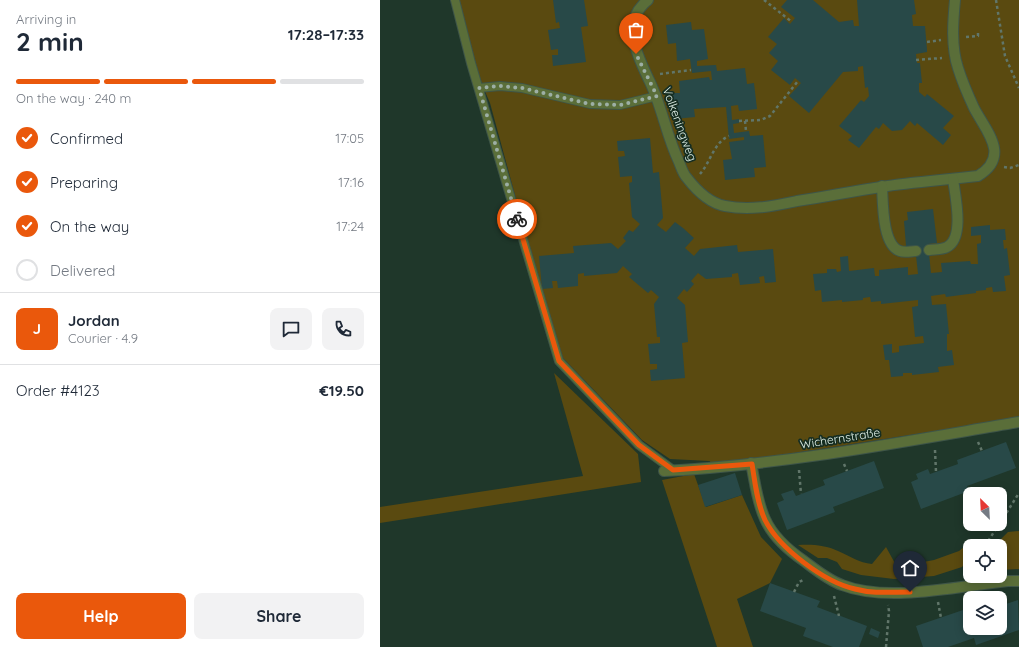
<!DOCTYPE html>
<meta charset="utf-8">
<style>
:root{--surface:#fff;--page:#f2f2f3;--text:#1f2937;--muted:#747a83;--line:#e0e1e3;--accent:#ea580c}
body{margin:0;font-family:Quicksand,sans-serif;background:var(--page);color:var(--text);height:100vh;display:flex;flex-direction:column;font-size:15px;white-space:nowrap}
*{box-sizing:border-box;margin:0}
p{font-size:13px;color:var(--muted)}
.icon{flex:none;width:22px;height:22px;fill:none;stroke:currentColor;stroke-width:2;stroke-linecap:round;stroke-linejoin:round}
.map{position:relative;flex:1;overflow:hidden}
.side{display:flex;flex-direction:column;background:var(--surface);width:380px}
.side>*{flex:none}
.needle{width:26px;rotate:336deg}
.buttons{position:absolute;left:583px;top:487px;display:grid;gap:8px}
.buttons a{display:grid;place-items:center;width:44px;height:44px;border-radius:8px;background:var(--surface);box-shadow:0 2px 10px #0003;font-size:20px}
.pin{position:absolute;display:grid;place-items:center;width:34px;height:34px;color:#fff;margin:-41px -17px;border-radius:50% 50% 50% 0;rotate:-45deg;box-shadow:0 0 4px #0007}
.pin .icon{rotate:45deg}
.courier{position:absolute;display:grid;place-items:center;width:40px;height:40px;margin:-20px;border:3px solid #ea580c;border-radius:50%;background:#fff;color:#222;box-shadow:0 1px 5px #0007}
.overview em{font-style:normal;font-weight:800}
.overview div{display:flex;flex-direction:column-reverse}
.overview{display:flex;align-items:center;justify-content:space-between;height:68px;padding:0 16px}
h1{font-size:26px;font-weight:800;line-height:30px}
.bar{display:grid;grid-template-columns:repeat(4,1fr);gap:6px 4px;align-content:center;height:48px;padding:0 16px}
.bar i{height:5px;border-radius:3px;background:var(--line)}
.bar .active{background:var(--accent)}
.bar p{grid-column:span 4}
.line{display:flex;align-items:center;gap:10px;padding:0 16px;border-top:1px solid var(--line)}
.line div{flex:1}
.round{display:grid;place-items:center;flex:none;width:42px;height:42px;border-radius:8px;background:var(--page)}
ol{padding:0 16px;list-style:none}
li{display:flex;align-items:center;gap:12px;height:44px}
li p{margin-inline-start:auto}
li .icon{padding:4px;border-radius:50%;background:var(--accent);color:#fff;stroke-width:4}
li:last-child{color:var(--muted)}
li i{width:22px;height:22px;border:2px solid var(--line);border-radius:50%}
.action{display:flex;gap:8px;margin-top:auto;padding:8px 16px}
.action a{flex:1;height:46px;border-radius:8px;background:var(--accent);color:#fff;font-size:16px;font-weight:800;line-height:46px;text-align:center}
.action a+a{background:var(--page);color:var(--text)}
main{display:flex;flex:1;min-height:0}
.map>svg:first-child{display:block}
.green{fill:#5a4a10}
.building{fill:#284948}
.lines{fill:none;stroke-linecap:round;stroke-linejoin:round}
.service-casing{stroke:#3e5548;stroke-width:10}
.minor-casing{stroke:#3e5548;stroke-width:12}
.path{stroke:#61766a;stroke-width:2.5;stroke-dasharray:3 3;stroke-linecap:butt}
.service{stroke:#5a6e39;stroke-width:8}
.minor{stroke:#5a6e39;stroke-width:10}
.done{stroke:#9dafa5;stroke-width:4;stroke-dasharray:0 7.2}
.route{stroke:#ea580c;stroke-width:5}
.labels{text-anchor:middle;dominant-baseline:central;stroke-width:3.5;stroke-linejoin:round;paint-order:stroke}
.street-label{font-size:12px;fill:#e1f0e7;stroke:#152d21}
</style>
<main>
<section class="side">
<div class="overview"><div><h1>2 min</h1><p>Arriving in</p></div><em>17:28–17:33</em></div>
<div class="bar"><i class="active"></i><i class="active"></i><i class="active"></i><i></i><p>On the way · 240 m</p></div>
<ol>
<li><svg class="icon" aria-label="check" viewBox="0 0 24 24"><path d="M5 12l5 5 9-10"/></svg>Confirmed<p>17:05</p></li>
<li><svg class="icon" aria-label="check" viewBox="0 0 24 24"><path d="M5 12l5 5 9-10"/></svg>Preparing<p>17:16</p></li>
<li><svg class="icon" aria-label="check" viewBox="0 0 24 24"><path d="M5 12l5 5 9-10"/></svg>On the way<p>17:24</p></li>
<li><i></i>Delivered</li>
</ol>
<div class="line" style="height:72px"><b class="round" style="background:var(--accent);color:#fff">J</b><div><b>Jordan</b><p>Courier · 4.9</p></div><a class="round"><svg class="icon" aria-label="chat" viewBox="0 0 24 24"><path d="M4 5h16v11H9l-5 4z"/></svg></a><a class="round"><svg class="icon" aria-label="phone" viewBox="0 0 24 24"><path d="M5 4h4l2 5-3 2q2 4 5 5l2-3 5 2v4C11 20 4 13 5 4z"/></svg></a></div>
<div class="line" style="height:52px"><div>Order #4123</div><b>€19.50</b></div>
<div class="action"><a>Help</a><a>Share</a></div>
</section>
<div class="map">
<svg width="639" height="647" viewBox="0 0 639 647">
<rect width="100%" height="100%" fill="#1f372a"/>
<g class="green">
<polygon points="79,0 639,0 639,418 331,466 330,461 290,459 262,440 183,358 163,298 110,103 98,75"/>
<polygon points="174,373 258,454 261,482 0,523 0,507 203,476"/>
<polygon points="314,474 326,507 362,495 381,537 402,559 390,583 357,599 373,647 337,647 282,480"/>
<polygon points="639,531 639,569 620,570 620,546 614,546 628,532"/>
<path d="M593,540L602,541L598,546H590V556L582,567L554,576L514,579L481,575L462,569L457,562L447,558H438L418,545C431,544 446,545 458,551C470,556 479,563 492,564L506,547L517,567L554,560L579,551Z"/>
</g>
<g class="building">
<polygon points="173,0 204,0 208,26 201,27 206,62 173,66 172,55 178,55 178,49 171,50 168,30 180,28 179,22 176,23"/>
<polygon points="407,0 433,0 459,22 473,20 474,26 479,26 477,0 534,0 536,14 532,15 533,26 545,26 547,50 547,52 536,54 537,63 540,63 542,83 539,83 539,92 545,97 547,94 574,116 563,128 571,135 563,145 537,123 535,126 530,121 522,130 512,131 503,123 499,129 496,127 479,148 468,140 472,136 459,126 481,100 484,102 489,96 488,87 485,88 483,66 478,67 478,71 463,72 429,113 409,96 421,83 415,78 410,85 391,70 398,61 389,53 397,44 388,37 404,18 410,24 415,18 401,7"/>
<polygon points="311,22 312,30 324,29 328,59 317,61 317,66 336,65 337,71 365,68 367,84 374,83 377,109 359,111 358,105 351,106 352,120 359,119 359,123 353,124 354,133 369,131 370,136 383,135 386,167 374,168 375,177 345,180 343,160 352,159 349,142 364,140 364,137 349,139 346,107 314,109 315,117 295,119 292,93 300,93 299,81 329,77 330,80 332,80 331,71 312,73 310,59 297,61 296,43 288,44 286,25"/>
<polygon points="270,138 273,173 279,172 283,218 277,225 286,232 295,222 303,228 314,238 305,248 314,256 320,249 357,245 358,252 393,249 396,282 385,283 384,276 379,277 380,283 360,285 358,273 352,274 352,277 326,279 318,273 311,281 314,284 307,292 304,289 297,298 305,305 308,342 302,343 305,378 271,381 270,370 277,369 277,364 270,364 268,344 280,343 280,337 277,337 274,304 279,297 271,290 268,293 249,277 252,274 243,266 237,273 204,276 204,273 198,274 198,286 178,288 177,281 172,281 173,288 162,289 159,256 194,253 193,246 231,243 238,249 246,241 243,238 249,230 253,232 260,224 252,217 249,183 252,182 252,176 240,177 238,157 245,156 244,151 238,151 237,141"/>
<polygon points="553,209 557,243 548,244 551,273 562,272 561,263 590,261 591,264 598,264 597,244 601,243 601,235 591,236 591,227 610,225 610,230 625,229 626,240 623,240 624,249 627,248 630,275 624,276 626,291 613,292 612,287 606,288 606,290 596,291 596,293 566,297 565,294 551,296 552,305 566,304 569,334 567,334 567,351 572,350 574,365 558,367 559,372 532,375 532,373 523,373 523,376 511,377 509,360 505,360 503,345 512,344 512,353 519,352 519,346 544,343 543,336 535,337 532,307 538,306 538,300 501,304 501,301 491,302 490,297 483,298 483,300 462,302 462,300 442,302 441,290 435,291 433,274 447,273 447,269 456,269 457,272 461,271 460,257 468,256 469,271 494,268 495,276 499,276 499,270 528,267 528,275 538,274 535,246 526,246 524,221 528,220 527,212"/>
<polygon points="626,442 636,468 587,486 589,491 541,509 531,482 538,479 536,474 548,469 550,474 578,464 577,460"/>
<polygon points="494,461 504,488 453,507 455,512 407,530 397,503 404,500 401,494 413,490 416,496 445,485 443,480"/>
<polygon points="355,473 362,495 325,507 318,485"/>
<polygon points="390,583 440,601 437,607 487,626 479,647 453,647 423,636 426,628 380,611"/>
<polygon points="638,600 639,630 596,645 594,638 568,647 543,647 536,626 586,609 590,616 590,628 620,628 620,606"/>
<polygon points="491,628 500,632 498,638 489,634"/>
</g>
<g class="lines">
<g class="service-casing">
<g id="service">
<polyline points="75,0 91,63 179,361 259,445 293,470"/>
<polyline points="99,88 120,86 142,88 210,104 240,105 277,96"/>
</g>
</g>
<g class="minor-casing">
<g id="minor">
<path d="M268,0C240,22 257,55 269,80C282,106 286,135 299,162C301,167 303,174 307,178C317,191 329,203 345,206C370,211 393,206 417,201C445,197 473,191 501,187C533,182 565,180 598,176C631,156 606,131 594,108C588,95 582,81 578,68C571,47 573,21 575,0"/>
<path d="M502,186C503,202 502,245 520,251C525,253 531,251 536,251"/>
<path d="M549,250C554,249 562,250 567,247C585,238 575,195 573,179"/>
<path d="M371,463C375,482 377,502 385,519C393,537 408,550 424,561C436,570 448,580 462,585C508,603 579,586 628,581H639"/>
<path d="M284,471C403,465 521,442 639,422"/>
</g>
</g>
<g class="path">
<polyline points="384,0 412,22"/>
<polyline points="616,0 625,56 639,88"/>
<polyline points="586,37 598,36 598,31"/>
<polyline points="547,42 561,40"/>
<polyline points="536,60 562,58"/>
<polyline points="280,74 311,70"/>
<polyline points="359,121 381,120 390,116 418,81"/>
<polyline points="365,121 366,131"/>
<polyline points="624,167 630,168 639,165"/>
<path d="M320,174C330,163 334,142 349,136"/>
<polyline points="598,442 602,451"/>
<polyline points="555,450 556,472"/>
<polyline points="464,464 467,471"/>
<polyline points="419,470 421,494"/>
<polyline points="620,523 639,493"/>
<polyline points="605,546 619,524"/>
<polyline points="587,574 590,567"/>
<polyline points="414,592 419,582 425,579"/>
<polyline points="454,596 459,616"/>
<polyline points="558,602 561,618"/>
<polyline points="506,647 509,611 508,605"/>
</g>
<use href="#service" class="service"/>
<use href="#minor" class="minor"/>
</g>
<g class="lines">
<polyline class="done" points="137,219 99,88 120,86 142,88 210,104 240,105 277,96 256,54"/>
<path class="route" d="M137,219L179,361L259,445L293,470L372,464C375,482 377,503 385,520C399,548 444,582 475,589C493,594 511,592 530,592"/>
</g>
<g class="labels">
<g class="street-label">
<text transform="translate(300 124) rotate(70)">Volkeningweg</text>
<text transform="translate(460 438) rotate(-9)">Wichernstraße</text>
</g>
</g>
</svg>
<div class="buttons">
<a><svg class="needle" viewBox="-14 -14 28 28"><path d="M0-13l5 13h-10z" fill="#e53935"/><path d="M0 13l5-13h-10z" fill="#747a83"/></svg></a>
<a><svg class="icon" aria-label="locate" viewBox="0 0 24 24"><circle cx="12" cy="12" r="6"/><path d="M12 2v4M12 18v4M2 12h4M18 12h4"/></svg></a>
<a><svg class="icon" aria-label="layers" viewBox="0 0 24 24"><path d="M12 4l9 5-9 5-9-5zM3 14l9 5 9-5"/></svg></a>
</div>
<div class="pin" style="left:256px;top:54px;background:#ea580c"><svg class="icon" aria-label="bag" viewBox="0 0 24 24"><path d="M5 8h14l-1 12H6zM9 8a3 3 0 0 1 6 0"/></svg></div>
<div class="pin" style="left:530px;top:592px;background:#1f2937"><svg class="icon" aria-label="home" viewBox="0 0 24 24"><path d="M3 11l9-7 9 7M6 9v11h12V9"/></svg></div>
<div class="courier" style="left:137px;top:219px"><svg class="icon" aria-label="bike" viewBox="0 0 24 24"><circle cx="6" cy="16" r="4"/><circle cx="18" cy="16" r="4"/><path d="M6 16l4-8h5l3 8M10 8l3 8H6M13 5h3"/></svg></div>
</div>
</main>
